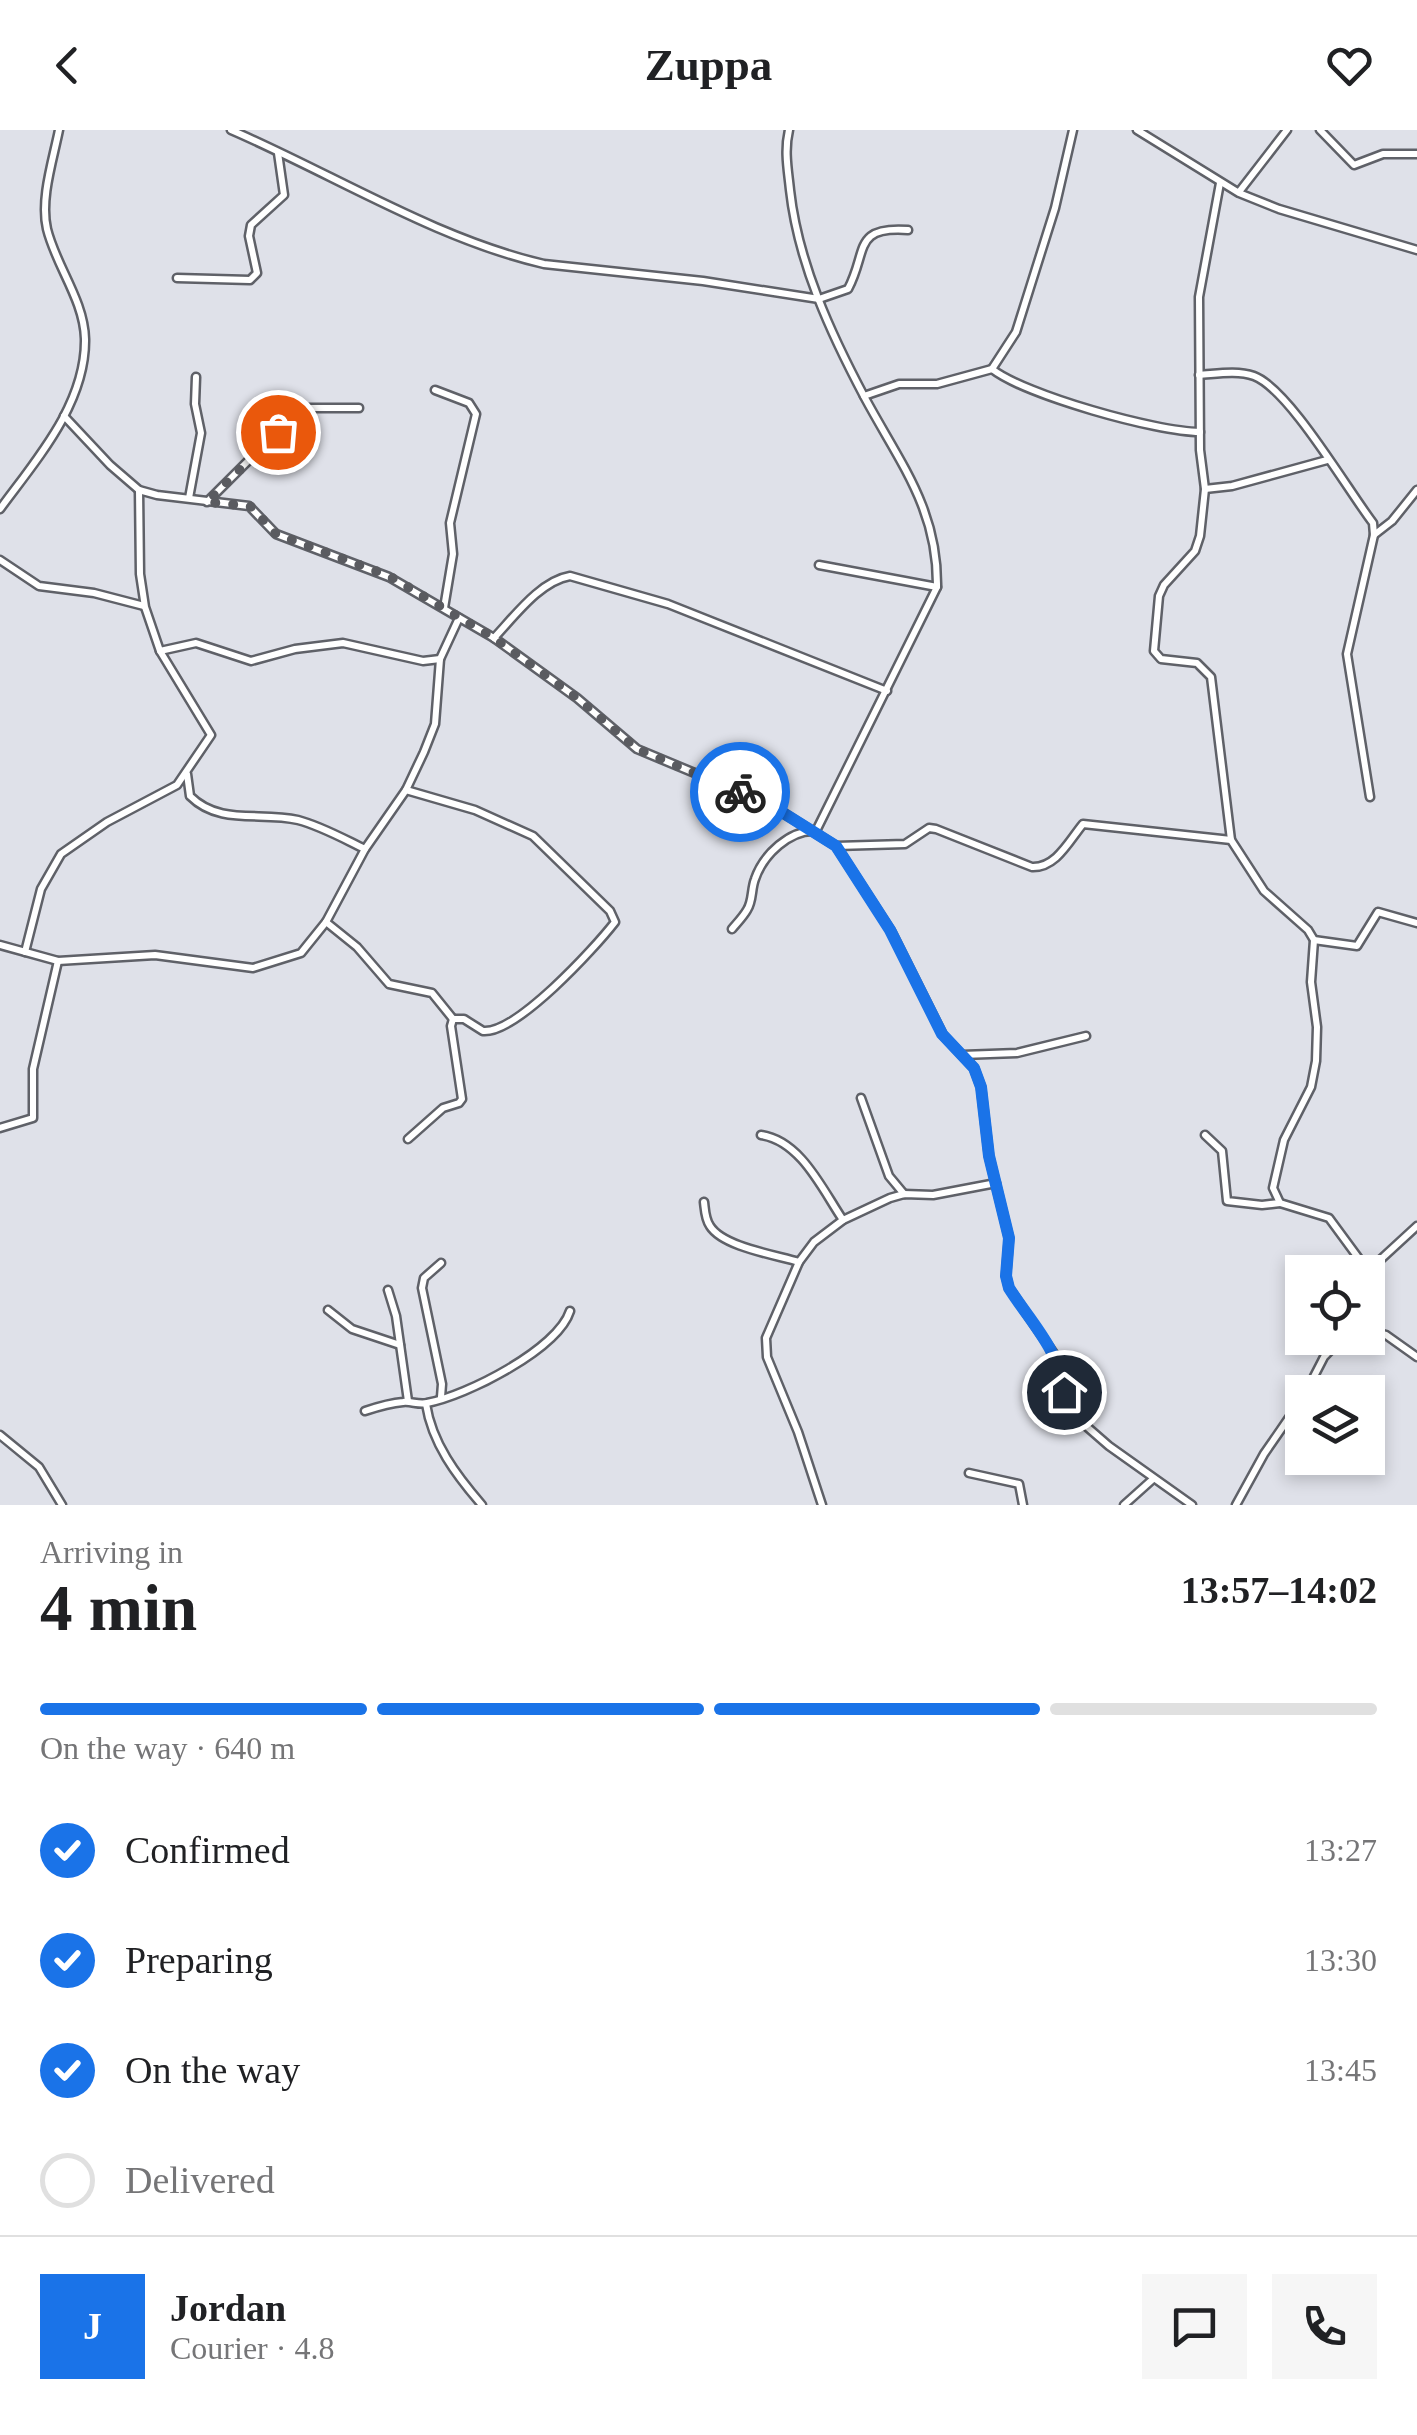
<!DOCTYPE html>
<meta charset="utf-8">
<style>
:root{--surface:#fff;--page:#f6f6f6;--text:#202124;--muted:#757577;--line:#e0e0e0;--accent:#1a73e8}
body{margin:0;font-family:Georgia,serif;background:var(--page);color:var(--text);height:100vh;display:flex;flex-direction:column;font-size:38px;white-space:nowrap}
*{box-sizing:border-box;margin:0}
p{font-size:32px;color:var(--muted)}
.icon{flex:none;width:55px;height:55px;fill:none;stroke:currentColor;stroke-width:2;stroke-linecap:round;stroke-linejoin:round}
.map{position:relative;height:1375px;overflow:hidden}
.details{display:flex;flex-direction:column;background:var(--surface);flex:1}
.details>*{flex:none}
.buttons{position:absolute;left:1285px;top:1125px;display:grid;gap:20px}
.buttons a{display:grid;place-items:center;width:100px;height:100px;border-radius:0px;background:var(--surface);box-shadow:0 5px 15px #0003;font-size:50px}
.pin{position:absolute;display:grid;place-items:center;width:85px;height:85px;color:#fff;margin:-42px;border:5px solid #fff;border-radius:50%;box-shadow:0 2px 10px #0007}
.courier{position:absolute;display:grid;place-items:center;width:100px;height:100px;margin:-50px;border:8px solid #1a73e8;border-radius:50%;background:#fff;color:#222;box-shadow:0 2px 12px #0007}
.headline em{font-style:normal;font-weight:700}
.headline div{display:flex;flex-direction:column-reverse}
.headline{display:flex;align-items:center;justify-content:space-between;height:170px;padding:0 40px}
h1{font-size:65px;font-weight:700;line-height:75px}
.bar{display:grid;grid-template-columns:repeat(4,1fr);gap:15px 10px;align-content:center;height:120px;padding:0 40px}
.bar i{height:12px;border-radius:8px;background:var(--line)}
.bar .current{background:var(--accent)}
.bar p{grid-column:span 4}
.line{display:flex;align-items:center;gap:25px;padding:0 40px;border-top:2px solid var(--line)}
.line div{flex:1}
.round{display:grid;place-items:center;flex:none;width:105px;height:105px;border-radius:0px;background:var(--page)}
ol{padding:0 40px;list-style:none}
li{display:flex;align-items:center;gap:30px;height:110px}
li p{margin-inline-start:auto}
li .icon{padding:10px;border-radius:50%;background:var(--accent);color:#fff;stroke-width:4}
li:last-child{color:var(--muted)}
li i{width:55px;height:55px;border:5px solid var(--line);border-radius:50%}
header{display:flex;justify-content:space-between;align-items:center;height:130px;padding:0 40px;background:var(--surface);font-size:45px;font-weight:700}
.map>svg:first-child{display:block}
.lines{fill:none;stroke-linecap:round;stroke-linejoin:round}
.street-casing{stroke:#5f6168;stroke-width:11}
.street{stroke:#fff;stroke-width:6}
.done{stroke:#5a5b60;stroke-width:10;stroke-dasharray:0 18}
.route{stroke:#1a73e8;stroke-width:12}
</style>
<header><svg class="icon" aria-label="back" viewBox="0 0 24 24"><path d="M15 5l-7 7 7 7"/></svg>Zuppa<svg class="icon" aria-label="heart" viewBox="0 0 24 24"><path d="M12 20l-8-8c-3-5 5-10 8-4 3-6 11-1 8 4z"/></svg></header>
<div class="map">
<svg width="1417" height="1375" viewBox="0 0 1417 1375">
<rect width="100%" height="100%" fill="#dfe1e9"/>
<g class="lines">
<g class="street-casing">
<g id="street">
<path d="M231,0C333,44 436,109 544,134L703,151L819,169L848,159C868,122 852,96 908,100"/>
<polyline points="1137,0 1239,63 1279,79 1417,120"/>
<polyline points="1320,0 1354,35 1383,24 1417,24"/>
<polyline points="1220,53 1199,167 1200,320 1205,359 1200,406 1195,421 1164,455 1159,466 1154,521 1161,529 1197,533 1211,547 1231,710 1264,761 1308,800 1314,810 1311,852 1317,897 1316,931 1311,957 1284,1010 1273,1058 1280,1073 1329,1088 1368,1141"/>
<polyline points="1239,62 1287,0"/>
<polyline points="177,148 250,150 257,143 249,106 251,95 284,65 278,23"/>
<polyline points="992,239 1016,202 1055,78 1073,0"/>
<path d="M1199,245C1216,244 1237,240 1254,246C1289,259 1347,359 1373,393L1374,405L1347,524L1370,667"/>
<polyline points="435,260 469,273 476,284 450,393 453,424 444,478"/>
<path d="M864,266L899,254H937L992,239C1025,265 1157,302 1200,302"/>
<polyline points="64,286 110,335 139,360 157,365 249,376 276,404 389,447 494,508 577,568 637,619 769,674 836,716 891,801 943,905 974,938 981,957 989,1026 1009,1108 1006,1146 1009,1158 1055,1225 1069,1278 1078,1289 1109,1316 1192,1375"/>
<polyline points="1205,359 1232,356 1327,330"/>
<polyline points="189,368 201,303 195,274 196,247"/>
<polyline points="207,372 301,278 359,278"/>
<path d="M0,379C36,330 86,274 85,209C84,170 56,136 47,99C40,69 53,30 59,0"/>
<polyline points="1374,405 1392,391 1417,360"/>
<polyline points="0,430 39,456 94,463 144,476"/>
<polyline points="819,435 937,457"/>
<path d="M494,508C514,487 540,451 570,446L668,474L887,561"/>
<polyline points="160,521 196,513 251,531 295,519 343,513 423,531 440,529"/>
<path d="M187,644L190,666C220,696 261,681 298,690C321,696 344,709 365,719"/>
<path d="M406,660L475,680L533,706L610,781L615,792C594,819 516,904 483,901L464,889H453L451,896L462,969L459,973L443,978L408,1009"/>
<path d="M836,716L905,714L929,698L936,699L1032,737C1056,738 1069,711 1083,694L1231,710"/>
<polyline points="326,792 357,817 389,854 432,863 453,889"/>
<path d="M732,799C737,793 743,787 747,780C753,771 751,759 755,749C763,725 790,699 816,701L937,457C938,379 900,333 865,268C831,204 798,133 790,60C788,40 784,21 789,0"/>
<polyline points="1314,810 1357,816 1378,782 1417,793"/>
<polyline points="0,815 58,831 155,825 253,838 301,823 326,792 365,719 406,660 424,622 435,594 440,529 459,488"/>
<polyline points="25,822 41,759 61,724 107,692 177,655 211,605 160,521 145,477 140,444 139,360"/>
<polyline points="962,925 1017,923 1086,906"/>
<polyline points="861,968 889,1046 904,1064"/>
<polyline points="0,998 33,988 33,939 58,831"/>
<path d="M761,1005C801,1011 822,1059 843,1090"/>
<polyline points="1205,1005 1222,1021 1227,1071 1262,1075 1280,1073"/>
<path d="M704,1072C705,1080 705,1089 710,1096C723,1117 776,1125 799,1132"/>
<polyline points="441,1133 424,1148 422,1158 442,1254 441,1267"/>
<polyline points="1367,1142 1417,1096"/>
<polyline points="388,1160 396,1186 408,1271"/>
<polyline points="328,1180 352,1199 400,1215"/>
<polyline points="1368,1200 1386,1205 1417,1227"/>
<polyline points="1306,1262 1324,1227 1342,1208"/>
<path d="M426,1274C432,1313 456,1345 482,1375"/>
<path d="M365,1281C377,1277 390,1273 403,1272C411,1271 419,1275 427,1273C466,1266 558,1219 570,1181"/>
<polyline points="0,1305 39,1337 62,1375"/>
<polyline points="969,1343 1019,1354 1023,1375"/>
<polyline points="822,1375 798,1302 767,1227 766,1208 799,1132 814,1112 843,1090 890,1068 904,1064 933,1065 996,1053"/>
<polyline points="1124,1375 1153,1349"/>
<polyline points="1236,1375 1264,1324 1302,1269"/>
</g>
</g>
<use href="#street" class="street"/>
</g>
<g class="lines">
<polyline class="done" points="278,302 207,372 250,376 276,404 389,446 494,508 577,568 637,619 740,662"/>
<path class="route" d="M740,662L769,674L836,716L890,800L942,904L974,938L981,957L989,1026L1009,1108L1006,1146L1009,1158C1031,1193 1059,1219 1064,1262"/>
</g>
</svg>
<div class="buttons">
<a><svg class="icon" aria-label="locate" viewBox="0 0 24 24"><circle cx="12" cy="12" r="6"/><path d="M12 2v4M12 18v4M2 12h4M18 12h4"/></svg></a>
<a><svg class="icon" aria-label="layers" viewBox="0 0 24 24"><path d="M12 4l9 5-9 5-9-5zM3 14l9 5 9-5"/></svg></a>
</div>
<div class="pin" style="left:278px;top:302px;background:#ea580c"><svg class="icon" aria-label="bag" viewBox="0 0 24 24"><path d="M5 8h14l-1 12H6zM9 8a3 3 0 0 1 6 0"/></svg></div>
<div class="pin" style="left:1064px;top:1262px;background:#1f2937"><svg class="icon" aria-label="home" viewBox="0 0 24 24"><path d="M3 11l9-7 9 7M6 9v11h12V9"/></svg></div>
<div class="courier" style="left:740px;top:662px"><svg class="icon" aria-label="bike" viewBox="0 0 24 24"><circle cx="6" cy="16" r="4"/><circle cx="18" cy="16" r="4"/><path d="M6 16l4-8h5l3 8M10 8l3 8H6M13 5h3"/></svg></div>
</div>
<section class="details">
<div class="headline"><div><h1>4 min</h1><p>Arriving in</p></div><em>13:57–14:02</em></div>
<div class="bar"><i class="current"></i><i class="current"></i><i class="current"></i><i></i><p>On the way · 640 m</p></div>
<ol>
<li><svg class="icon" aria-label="check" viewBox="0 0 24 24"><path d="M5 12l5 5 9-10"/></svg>Confirmed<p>13:27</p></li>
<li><svg class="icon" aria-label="check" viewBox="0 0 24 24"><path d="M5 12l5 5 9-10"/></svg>Preparing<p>13:30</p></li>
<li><svg class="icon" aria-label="check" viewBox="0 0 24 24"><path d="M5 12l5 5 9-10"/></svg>On the way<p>13:45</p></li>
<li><i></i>Delivered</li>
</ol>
<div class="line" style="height:180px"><b class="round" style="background:var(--accent);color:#fff">J</b><div><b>Jordan</b><p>Courier · 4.8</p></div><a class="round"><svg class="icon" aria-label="chat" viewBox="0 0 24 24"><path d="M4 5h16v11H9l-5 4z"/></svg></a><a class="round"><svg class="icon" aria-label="phone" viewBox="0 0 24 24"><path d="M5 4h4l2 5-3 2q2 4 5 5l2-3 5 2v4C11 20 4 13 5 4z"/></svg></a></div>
</section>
